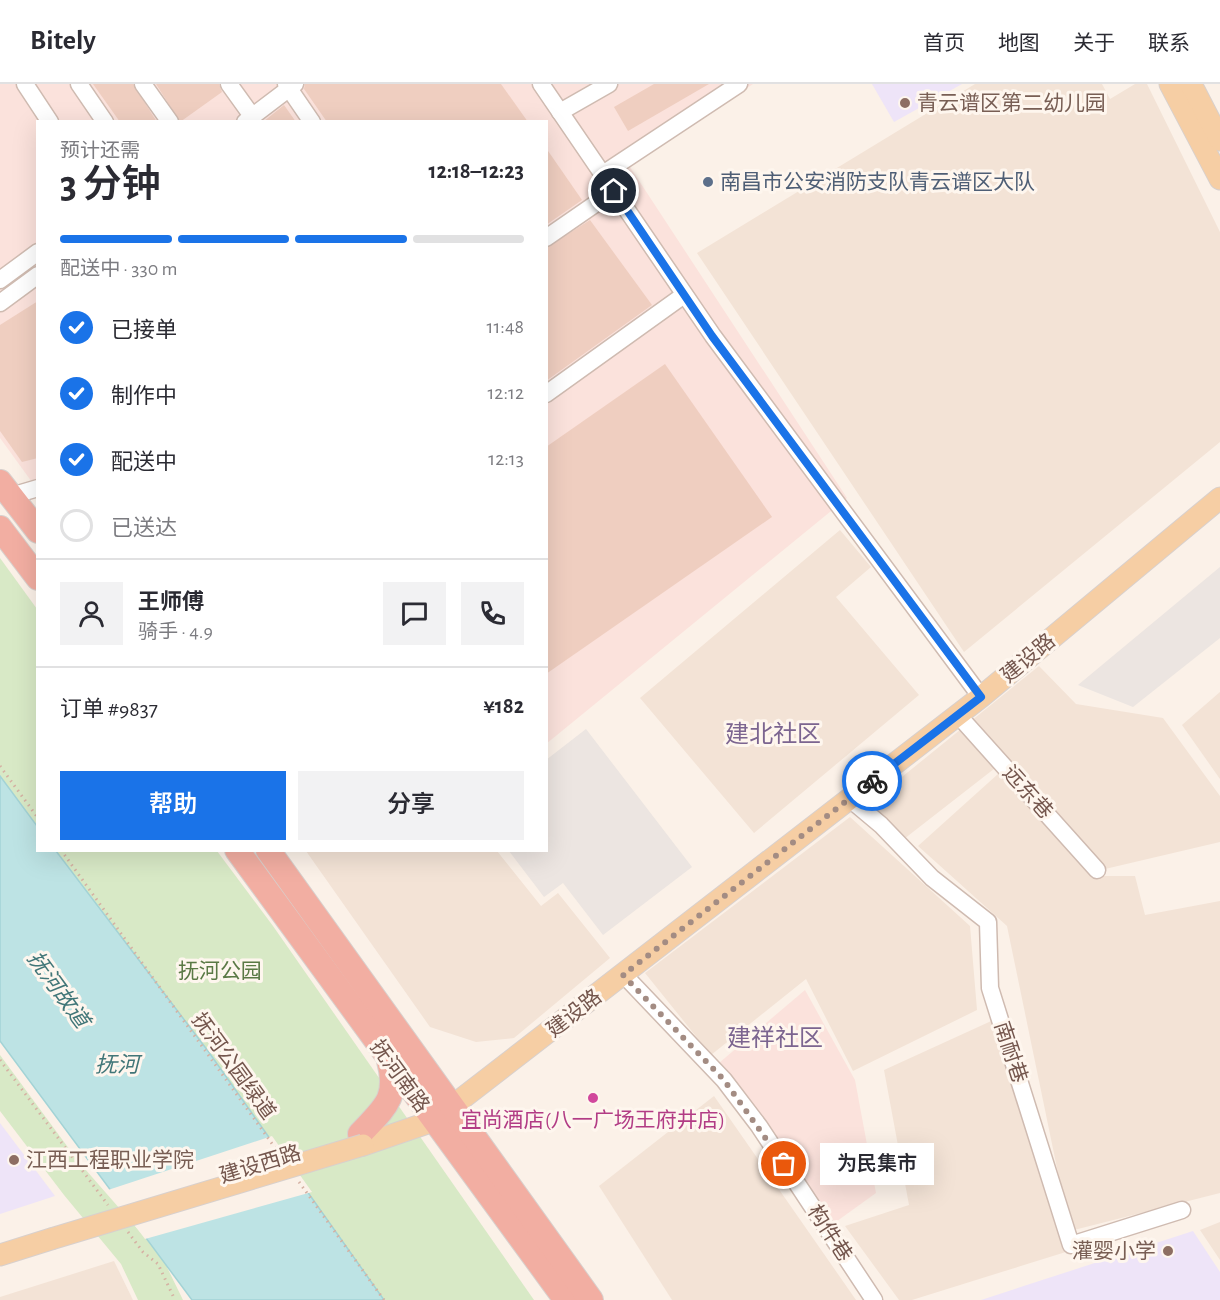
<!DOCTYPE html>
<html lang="zh">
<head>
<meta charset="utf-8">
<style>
  :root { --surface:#fff; --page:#f2f2f3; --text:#2b2b33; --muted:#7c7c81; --line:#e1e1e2; --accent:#1a73e8 }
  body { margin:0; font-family:"Alegreya Sans","Noto Sans SC",sans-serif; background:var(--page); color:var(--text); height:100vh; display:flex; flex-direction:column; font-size:22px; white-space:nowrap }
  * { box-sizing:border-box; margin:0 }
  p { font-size:20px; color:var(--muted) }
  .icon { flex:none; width:33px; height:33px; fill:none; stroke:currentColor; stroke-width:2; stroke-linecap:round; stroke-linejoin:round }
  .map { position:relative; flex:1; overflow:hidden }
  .sheet { position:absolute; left:36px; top:36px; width:512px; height:732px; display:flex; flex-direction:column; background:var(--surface); border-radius:0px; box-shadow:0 6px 24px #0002 }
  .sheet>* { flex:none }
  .pin { position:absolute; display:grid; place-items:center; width:51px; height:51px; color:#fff; margin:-26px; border:3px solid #fff; border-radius:50%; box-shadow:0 2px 6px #0007 }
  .courier { position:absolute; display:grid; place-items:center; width:60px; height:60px; margin:-30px; border:4px solid #1a73e8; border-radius:50%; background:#fff; color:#222; box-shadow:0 2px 8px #0007 }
  .bubble { position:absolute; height:42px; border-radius:0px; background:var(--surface); box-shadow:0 6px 24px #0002; font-size:20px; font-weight:600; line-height:42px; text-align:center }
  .summary em { font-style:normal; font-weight:600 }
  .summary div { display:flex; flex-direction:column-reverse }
  .summary { display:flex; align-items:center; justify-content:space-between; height:102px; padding:0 24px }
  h1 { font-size:39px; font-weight:600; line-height:45px }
  .bar { display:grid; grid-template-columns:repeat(4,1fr); gap:9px 6px; align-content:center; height:72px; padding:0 24px }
  .bar i { height:8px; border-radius:4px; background:var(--line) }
  .bar .selected { background:var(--accent) }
  .bar p { grid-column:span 4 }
  .line { display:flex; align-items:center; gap:15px; padding:0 24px; border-top:2px solid var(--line) }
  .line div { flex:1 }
  .round { display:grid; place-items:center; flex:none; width:63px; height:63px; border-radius:0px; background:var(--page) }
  ol { padding:0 24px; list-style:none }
  li { display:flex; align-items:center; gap:18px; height:66px }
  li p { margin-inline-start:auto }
  li .icon { padding:6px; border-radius:50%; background:var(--accent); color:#fff; stroke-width:4 }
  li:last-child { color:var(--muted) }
  li i { width:33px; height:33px; border:3px solid var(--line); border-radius:50% }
  .button { display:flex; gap:12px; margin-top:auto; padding:12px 24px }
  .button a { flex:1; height:69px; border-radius:0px; background:var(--accent); color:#fff; font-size:24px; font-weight:600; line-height:69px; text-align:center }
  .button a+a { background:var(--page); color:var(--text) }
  header { display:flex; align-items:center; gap:36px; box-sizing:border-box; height:84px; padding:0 30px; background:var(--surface); border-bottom:2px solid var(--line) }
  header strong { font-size:28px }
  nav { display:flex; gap:33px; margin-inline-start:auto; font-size:21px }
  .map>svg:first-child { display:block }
  .residential { fill:#f3e3d6 }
  .commercial { fill:#fbe2dc }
  .industrial { fill:#ece5e1 }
  .education { fill:#eee4f8 }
  .green { fill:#d8e9c6 }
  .water { fill:#bde3e4; stroke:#a3d3d6; stroke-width:1.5 }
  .pier { fill:#fbf1e8 }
  .building { fill:#efcec0 }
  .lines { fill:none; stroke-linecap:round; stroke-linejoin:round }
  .minor-casing { stroke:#cfbbb1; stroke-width:19 }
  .major-casing { stroke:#d8d0cd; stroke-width:23 }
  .highway-casing { stroke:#d8d0cd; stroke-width:26 }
  .path { stroke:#d5b1a3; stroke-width:3; stroke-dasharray:1.5 4.5; stroke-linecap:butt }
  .minor { stroke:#fff; stroke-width:16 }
  .major { stroke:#f6cea4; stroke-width:21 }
  .highway { stroke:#f2aea2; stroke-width:24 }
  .major-bridge-casing { stroke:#d8d0cd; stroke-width:23; stroke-linecap:butt }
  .major-bridge { stroke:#f6cea4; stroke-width:21 }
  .done { stroke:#a38c83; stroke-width:6; stroke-dasharray:0 10.8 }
  .route { stroke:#1a73e8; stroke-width:8 }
  .education-dot { fill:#8d6e63; stroke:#fef6ee; stroke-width:2 }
  .service-dot { fill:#5c6f8a; stroke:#fef6ee; stroke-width:2 }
  .hotel-dot { fill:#d1479c; stroke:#fef6ee; stroke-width:2 }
  .labels { text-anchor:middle; stroke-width:6; stroke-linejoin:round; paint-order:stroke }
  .education-label { font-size:21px; fill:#785e54; stroke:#fef6ee; text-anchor:start }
  .service-label { font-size:21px; fill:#4e5e75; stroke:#fef6ee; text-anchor:start }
  .street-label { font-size:21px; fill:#74564d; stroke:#fef6ee }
  .park-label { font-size:21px; fill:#5a7945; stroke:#fef6ee }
  .hotel-label { font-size:21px; fill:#b23c85; stroke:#fef6ee }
  .water-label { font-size:22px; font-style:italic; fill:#417678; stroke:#fef6ee }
  .quarter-label { font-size:24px; fill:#7c6590; stroke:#fef6ee }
</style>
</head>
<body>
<header>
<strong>Bitely</strong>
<nav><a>首页</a><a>地图</a><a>关于</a><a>联系</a></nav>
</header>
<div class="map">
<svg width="1220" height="1216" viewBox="0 0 1220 1216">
  <rect width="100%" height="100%" fill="#fbf1e8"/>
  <!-- residential -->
  <g class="residential">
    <path d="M975 0H1102L1110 15 1135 0H1147L1220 148V358L964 568 697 169Z"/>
    <path d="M840 446 871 483 836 513 919 611 754 749 640 614Z"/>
    <path d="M1039 582 1076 620 1163 634 1220 712V758L1105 785 1008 674 904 755 871 718Z"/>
    <path d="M1220 608V695L1182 641Z"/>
    <path d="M998 690 1095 792H1135L1145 831 1220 817V1109L1070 1147 1007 842 918 762Z"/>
    <path d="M850 733 970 842 977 926 853 987 806 895 711 971 645 889Z"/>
    <path d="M306 767H497L541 822 558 809 610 874 514 954 476 958 430 943Z"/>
    <path d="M1000 933 1069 1167 912 1216H899L845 1142 909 1121 884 986Z"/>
    <path d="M714 1012 856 1216H672L599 1102Z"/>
    <path d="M1220 1138V1176L1200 1146Z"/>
    <path d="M114 1177 133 1216H0V1213Z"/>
  </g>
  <!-- commercial -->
  <g class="commercial">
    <path d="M0 0H753L630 83 847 414 546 660V38H38L37 405 0 354Z"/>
    <path d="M805 906 855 996 876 1109 833 1140 719 979Z"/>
  </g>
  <!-- industrial -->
  <g class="industrial">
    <path d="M1220 483V554L1133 623 1078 601Z"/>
    <path d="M586 645 692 783 603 851 563 799 544 813 509 767 546 766V676Z"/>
  </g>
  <!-- education -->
  <g class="education">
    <path d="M872 0H962L894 38Z"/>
    <path d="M0 1039 55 1112 0 1130Z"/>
    <path d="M1193 1147 1220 1188V1216H981Z"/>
  </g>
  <!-- green -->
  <g class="green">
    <path d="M0 474 37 525V754L0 702Z"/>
    <path d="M47 767H217L273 842 534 1216H375Z"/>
    <path d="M0 971 78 1077 162 1173 183 1216H138L121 1180 64 1111 0 1027Z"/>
  </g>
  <!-- water -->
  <path class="water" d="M0 692 37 742 38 766 56 767 208 967 384 1216H192L0 957Z"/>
  <!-- pier -->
  <path class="pier" d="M272 1052 312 1108 145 1155 108 1106Z"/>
  <!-- building -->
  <g class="building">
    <path d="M93 0H133L157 38H120Z"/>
    <path d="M156 0H219L222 8 180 38Z"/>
    <path d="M305 0H501L528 38H327L304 5Z"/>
    <path d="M654 0H709L628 47 614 23Z"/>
    <path d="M284 21 296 38H263Z"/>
    <path d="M546 64 582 116 546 141Z"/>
    <path d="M590 136 652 221 546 297V164Z"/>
    <path d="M38 217V374L22 378 0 347V241Z"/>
    <path d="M665 280 772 433 546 590V363Z"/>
  </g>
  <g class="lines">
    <!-- minor casing -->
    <g class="minor-casing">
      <g id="minor">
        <path d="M25 0 50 38"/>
        <path d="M79 0 105 38"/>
        <path d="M143 0 170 38"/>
        <path d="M229 0 252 32"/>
        <path d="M286 0 312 38"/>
        <path d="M541 0 713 252 981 613"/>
        <path d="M560 28 609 0"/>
        <path d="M245 38 295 0"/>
        <path d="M603 90 739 0"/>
        <path d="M546 154 614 107"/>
        <path d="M0 196 38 168"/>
        <path d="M0 219 38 191"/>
        <path d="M546 310 684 211"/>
        <path d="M11 412 38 404"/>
        <path d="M958 631 1097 786"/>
        <path d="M850 715 881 741 932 794 988 838 990 904 1071 1161 1182 1126"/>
        <path d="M623 890 724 996 759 1042 874 1216"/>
      </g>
    </g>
    <!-- major casing -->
    <g class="major-casing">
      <g id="major">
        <path d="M1170 0 1220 95"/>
        <path d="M1191 0 1220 56"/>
        <path d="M363 1061 433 1037 981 613 1220 414"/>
        <path d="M0 1171 51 1155"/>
      </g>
    </g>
    <!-- highway casing -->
    <g class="highway-casing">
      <g id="highway">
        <path d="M0 398 38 447"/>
        <path d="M0 444 38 494"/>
        <path d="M237 766 566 1216"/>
        <path d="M268 766 591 1216"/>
        <path d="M360 1050C384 1024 399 1015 389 977"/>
      </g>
    </g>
    <!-- path -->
    <g class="path">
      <path d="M0 682 38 734"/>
      <path d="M61 766 278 1068"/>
      <path d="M0 976 108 1121"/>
      <path d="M299 1098 384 1216"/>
      <path d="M128 1148 143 1168 158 1180 175 1216"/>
    </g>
    <!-- minor -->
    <use href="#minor" class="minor"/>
    <!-- major -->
    <use href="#major" class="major"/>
    <!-- highway -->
    <use href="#highway" class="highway"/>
    <!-- major-bridge casing -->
    <g class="major-bridge-casing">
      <path id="major-bridge" d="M51 1155 363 1061"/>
    </g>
    <!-- major-bridge -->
    <use href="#major-bridge" class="major-bridge"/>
  </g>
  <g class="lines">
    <!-- done -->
    <path class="done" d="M784 1080 724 996 623 891 872 697"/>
    <!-- route -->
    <path class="route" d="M614 107 712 252 981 613 872 697"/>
  </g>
  <!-- markers -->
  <g class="education-dot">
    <circle cx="905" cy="19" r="6"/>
    <circle cx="14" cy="1076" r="6"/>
    <circle cx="1168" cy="1167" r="6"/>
  </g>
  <circle class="service-dot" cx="708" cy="98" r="6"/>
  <circle class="hotel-dot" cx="593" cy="1014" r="6"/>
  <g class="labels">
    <!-- education labels -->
    <g class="education-label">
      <text x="917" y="26">青云谱区第二幼儿园</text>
      <text x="26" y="1083">江西工程职业学院</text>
      <text x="1156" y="1174" text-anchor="end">灌婴小学</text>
    </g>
    <!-- service labels -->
    <g class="service-label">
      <text x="720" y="105">南昌市公安消防支队青云谱区大队</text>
    </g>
    <!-- street labels -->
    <g class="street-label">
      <text transform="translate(1028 574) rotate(-40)" y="7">建设路</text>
      <text transform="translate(1028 708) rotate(48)" y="7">远东巷</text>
      <text transform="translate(574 929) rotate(-38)" y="7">建设路</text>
      <text transform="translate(1011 968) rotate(72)" y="7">南耐巷</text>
      <text transform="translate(234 982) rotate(54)" y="7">抚河公园绿道</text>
      <text transform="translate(400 992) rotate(54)" y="7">抚河南路</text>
      <text transform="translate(260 1080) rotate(-17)" y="7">建设西路</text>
      <text transform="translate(830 1149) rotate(57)" y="7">构件巷</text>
    </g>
    <!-- park labels -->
    <g class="park-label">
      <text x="220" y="894">抚河公园</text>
    </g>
    <!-- hotel labels -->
    <g class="hotel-label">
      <text x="593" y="1043">宜尚酒店(八一广场王府井店)</text>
    </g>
    <!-- water labels -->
    <g class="water-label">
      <text transform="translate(59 905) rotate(54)" y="8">抚河故道</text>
      <text x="117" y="988">抚河</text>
    </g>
    <!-- quarter labels -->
    <g class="quarter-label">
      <text x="773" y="658">建北社区</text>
      <text x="775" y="962">建祥社区</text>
    </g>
  </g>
</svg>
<div class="pin" style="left:784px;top:1080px;background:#ea580c"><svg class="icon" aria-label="bag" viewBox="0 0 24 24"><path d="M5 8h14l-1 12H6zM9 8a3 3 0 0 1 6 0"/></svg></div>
<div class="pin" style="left:614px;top:107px;background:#1f2937"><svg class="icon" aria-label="home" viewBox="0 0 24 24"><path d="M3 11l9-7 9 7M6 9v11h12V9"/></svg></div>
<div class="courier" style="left:872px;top:697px"><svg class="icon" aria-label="bike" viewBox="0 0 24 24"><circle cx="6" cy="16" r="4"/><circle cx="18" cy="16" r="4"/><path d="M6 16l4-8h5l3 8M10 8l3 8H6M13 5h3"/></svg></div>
<div class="bubble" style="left:820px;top:1059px;width:114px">为民集市</div>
<section class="sheet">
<div class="summary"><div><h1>3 分钟</h1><p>预计还需</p></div><em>12:18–12:23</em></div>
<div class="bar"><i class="selected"></i><i class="selected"></i><i class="selected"></i><i></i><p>配送中 · 330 m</p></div>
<ol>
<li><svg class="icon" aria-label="check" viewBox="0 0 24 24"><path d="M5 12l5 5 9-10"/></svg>已接单<p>11:48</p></li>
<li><svg class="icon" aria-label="check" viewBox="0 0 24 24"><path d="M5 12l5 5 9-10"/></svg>制作中<p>12:12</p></li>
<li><svg class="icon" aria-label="check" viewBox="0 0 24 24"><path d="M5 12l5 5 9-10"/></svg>配送中<p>12:13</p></li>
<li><i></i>已送达</li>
</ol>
<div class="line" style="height:108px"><a class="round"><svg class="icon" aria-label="person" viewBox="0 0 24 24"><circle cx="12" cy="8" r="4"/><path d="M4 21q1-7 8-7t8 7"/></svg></a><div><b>王师傅</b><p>骑手 · 4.9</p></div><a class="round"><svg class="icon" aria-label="chat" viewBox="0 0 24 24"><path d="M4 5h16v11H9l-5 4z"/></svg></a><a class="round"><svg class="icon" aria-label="phone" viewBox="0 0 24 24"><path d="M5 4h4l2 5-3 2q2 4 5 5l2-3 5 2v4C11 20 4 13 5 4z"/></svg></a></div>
<div class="line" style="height:78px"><div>订单 #9837</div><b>¥182</b></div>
<div class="button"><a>帮助</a><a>分享</a></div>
</section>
</div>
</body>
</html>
